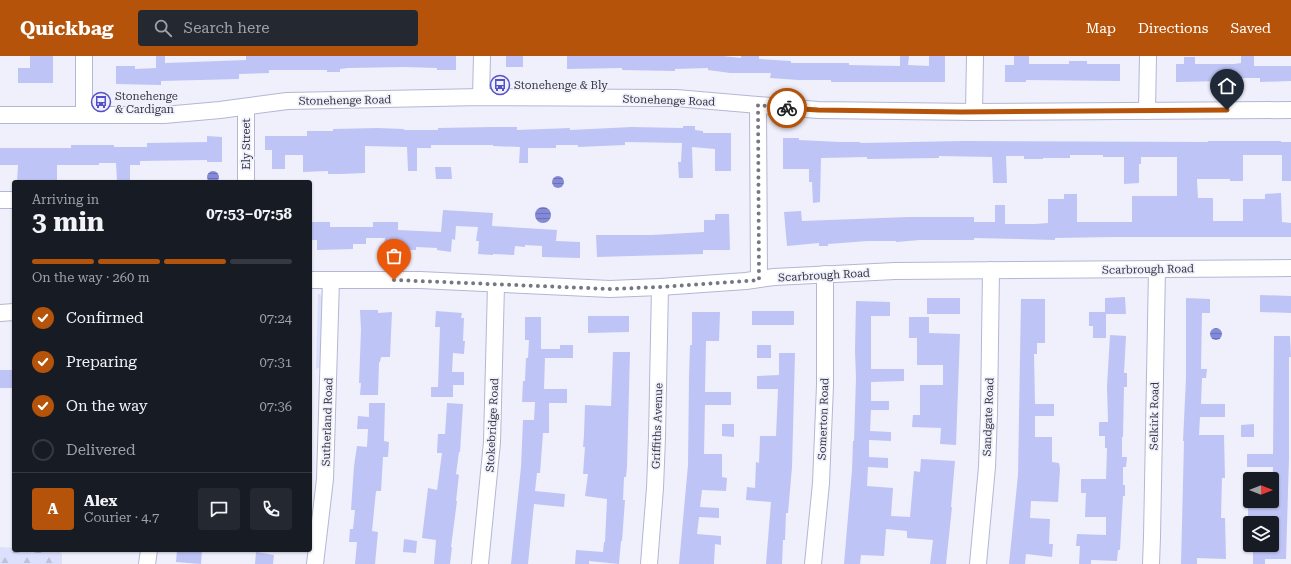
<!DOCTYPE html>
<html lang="en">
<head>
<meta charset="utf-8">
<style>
  :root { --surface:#171b24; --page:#242831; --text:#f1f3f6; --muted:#9ea1a6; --line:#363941; --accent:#b45309 }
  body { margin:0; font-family:"Roboto Serif",serif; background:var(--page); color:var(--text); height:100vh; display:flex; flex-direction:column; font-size:15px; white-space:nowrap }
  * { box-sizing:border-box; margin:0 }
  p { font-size:13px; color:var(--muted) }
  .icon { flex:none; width:22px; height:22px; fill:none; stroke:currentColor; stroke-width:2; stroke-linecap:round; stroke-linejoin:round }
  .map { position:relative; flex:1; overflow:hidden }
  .side { position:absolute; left:12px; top:124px; width:300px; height:372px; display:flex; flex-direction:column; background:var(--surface); border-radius:4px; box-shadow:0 1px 3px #0004 }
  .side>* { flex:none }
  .needle { width:26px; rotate:90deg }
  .controls { position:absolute; left:1243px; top:416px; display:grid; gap:8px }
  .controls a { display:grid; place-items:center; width:36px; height:36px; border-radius:4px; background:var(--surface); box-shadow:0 1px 3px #0004; font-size:20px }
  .pin { position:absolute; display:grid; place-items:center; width:34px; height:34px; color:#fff; margin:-41px -17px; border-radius:50% 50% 50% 0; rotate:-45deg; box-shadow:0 0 4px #0007 }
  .pin .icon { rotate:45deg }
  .courier { position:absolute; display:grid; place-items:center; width:40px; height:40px; margin:-20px; border:3px solid #b45309; border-radius:50%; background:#fff; color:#222; box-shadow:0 1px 5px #0007 }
  .headline em { font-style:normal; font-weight:700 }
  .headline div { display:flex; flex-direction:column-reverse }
  .headline { display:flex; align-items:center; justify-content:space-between; height:68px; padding:0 20px }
  h1 { font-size:26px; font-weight:700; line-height:30px }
  .bar { display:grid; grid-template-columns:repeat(4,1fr); gap:6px 4px; align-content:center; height:48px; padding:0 20px }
  .bar i { height:5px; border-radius:3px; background:var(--line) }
  .bar .active { background:var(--accent) }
  .bar p { grid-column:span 4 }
  .line { display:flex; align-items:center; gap:10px; padding:0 20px; border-top:1px solid var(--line) }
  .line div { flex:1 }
  .round { display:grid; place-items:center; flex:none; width:42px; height:42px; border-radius:4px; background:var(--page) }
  ol { padding:0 20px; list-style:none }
  li { display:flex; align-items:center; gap:12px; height:44px }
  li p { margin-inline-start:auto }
  li .icon { padding:4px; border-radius:50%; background:var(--accent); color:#fff; stroke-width:4 }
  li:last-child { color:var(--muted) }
  li i { width:22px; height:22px; border:2px solid var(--line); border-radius:50% }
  header { display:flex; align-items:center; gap:24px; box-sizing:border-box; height:56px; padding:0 20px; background:var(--accent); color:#fff }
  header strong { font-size:19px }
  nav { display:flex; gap:22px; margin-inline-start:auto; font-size:14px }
  .search { width:280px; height:36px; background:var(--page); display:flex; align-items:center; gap:10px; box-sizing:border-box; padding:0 14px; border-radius:4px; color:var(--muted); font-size:15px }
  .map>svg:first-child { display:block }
  .grass { fill:#dce0fc }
  .forest { fill:url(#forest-firs) }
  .water { fill:url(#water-rules) }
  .building { fill:#bfc4f6 }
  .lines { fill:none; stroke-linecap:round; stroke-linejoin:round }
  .minor-casing { stroke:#b3b7d3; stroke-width:18 }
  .minor { stroke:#fff; stroke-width:16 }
  .done { stroke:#757782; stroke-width:4; stroke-dasharray:0 7.2 }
  .route { stroke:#b45309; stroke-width:5 }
  .labels { text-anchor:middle; stroke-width:3.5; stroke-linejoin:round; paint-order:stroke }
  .poi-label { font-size:11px; fill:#343641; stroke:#eff0fc; text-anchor:start }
  .street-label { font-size:11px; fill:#343641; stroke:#eff0fc }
</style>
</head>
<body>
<header>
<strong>Quickbag</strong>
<div class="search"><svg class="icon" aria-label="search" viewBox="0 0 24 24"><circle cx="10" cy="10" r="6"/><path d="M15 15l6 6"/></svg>Search here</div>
<nav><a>Map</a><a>Directions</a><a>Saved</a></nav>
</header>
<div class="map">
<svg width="1291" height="508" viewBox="0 0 1291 508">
  <defs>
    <pattern id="forest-firs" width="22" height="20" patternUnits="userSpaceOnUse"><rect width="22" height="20" fill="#dce0fc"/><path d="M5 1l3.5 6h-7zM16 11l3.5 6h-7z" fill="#bdc1d9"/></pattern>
    <pattern id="water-rules" width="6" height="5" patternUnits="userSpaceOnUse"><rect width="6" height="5" fill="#858ad8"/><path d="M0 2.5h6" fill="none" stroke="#6e72b1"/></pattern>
  </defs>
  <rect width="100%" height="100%" fill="#eff0fc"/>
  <!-- grass -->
  <path class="grass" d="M318 238H320L322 241 321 311 316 313Z"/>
  <!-- forest -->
  <path class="forest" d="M0 491 14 492V494H33L62 497V508H0Z"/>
  <!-- water -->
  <g class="water">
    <circle cx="213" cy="121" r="6"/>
    <circle cx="558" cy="126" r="6"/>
    <circle cx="543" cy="159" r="8"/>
    <circle cx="1216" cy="278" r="6"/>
  </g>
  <!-- building -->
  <g class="building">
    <path d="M30 0H53V27H18V12H30Z"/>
    <path d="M156 0H165V7L246 4V0H456V14H437V12L405 11 348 12 340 13V16H327V14H269V17L239 18V23L161 25V29L116 28V10H135V13L156 12Z"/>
    <rect x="506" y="0" width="17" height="11"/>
    <path d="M567 0H723L741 2V0H759V3L791 5V7H849V9L900 10V0H909L908 9 929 10V0H945V26H831V24H798L770 22 771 17H730L708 14V12L675 13V15L622 14V12L567 13Z"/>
    <path d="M1014 0H1029V8H1069V5H1087V8H1120V25L1026 24V26H1005V9H1014Z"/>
    <path d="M1241 0H1254V10H1291V25L1260 26V22H1228V25L1176 26V8H1184V1H1195V8H1234L1241 7Z"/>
    <path d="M683 70H695V74L703 75V77H731V115H715V93L692 91 693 122H679L678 106H681L682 87 625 86V89L578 91V89H556V92H528V107H519L520 91 493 90V89H431V92H417V115H408L407 91 365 90V117L340 118H328V115L303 116V99H285V113H272V94H265V80H307V75H333V73L378 72 404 73V74H438V72L493 71H517V74L570 72V74L632 71 683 72Z"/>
    <path d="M207 80 222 81V106H207V104L140 105V109H130V126H117L116 107H99V109H57V124H30V126H17L18 109H0V92H71V89H114V91H147V87L207 86Z"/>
    <path d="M783 82H799V84L840 86H860V87L964 85 1208 86V85H1281V86H1291V125H1282V99H1243V125H1230V123H1197L1198 142H1213V165H1243V143H1265V138L1281 137 1282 166 1291 167V181H1112L1055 182V184L974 182V184H920L896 186V185H868L828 188V190H819V187L787 190 784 156 801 155 802 165 908 161H974V166H995V149H1005V168H1035L1048 167V143H1064V138H1077V166H1132V140H1177V101H1141V108H1139V127L1124 128V101H1103V99H1070V102H1043V103H1024V100H1006L1007 127H993L992 101 939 100V102L867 103V101L821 102 820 146 813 147 812 126H809V113H783Z"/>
    <path d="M435 111H451L452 123H436Z"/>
    <path d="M443 154 493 157 492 170 557 174 556 185 580 186V202L542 201V190L525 189V191L515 190 514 199 493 198V199L478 198 479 185H476L478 171 456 170 455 184 452 183 451 196 437 194V192L416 191V194L384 193 385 182H366V188H353V193L317 194V184H310V166H330V171H373V166H398V174L441 176Z"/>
    <path d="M715 158H729L730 194H703V198L597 201 596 179H652L704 176V164H715Z"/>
    <path d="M1260 239 1291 240V257L1260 256Z"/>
    <path d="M1125 241 1126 258H1106V282H1093V270H1089V256H1105V242Z"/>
    <rect x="927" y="242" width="33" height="16"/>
    <path d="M1186 242 1210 243V257H1202L1201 313H1207L1206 322H1202L1201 348H1225V361H1200L1199 379H1224L1225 422H1222L1221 462H1225L1226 503 1197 502V508H1181L1184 385H1183L1186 322Z"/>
    <path d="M1021 243H1045V287H1037V298H1034L1035 348H1054V360H1035V381H1052V406L1059 407 1060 413 1058 446 1031 445 1030 462 1050 463 1049 488H1053L1052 501 1026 498 1025 508H1009L1018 419Z"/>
    <path d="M856 245 890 246V260H871V313H904V325L871 326V345H889V354H871L870 375 891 376V385L869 384V401L888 402V412L868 411 867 430 893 432 891 460 910 461 914 415 920 416 921 403 955 405 951 451H952L946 508H930L933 484 907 482V475L886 473 884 500 861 499 860 508H844L852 414 853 385H854L856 322 855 295Z"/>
    <path d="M360 254H378V257L392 256 390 301H381L380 306H379L378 339H360L361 327H359L361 274Z"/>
    <path d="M436 255 462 257 461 262H464L463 285H465L464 298 453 297 452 316H464V329H453V341H431V331H438L440 271H435Z"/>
    <rect x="752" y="255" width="42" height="14"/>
    <path d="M692 256H720L719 285H706L705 336H731V349H705L704 398H722V421L727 422 726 435 702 434 700 451 719 452V462L699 461 697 478 721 480V489L715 488 714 508H679L688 409 689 322 690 289H692Z"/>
    <path d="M588 260H629V276L588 277Z"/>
    <path d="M525 261H541V293H560V289H573V302H545L544 333H567V347H549V377H543L540 417H537L535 435 565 438 564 451 534 448 528 508H511L521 411 523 364H534L535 346H522L523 325H525L526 302H528L529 284H525Z"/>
    <path d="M909 261H929V277L960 278 956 389 940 388 941 372 912 371 913 359H920V329H943V309H917V282H909Z"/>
    <path d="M1110 279 1126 280 1124 317H1127V331H1124L1123 381H1122V401H1127L1126 411H1123V429H1125V440H1123L1120 494H1118L1117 505 1091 504V508H1079L1080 490H1076L1077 478 1106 479V461H1085L1086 437H1081V423H1106L1107 392H1105V380H1099V366H1108L1107 330Z"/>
    <path d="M1274 280H1290L1291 301H1289V402L1286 503H1265V508H1253V489H1272V466L1248 465V452H1271L1273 411H1247V398H1273Z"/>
    <rect x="757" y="289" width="14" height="13"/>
    <path d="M613 296H630L627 411 626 421H624L623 444H625L622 485H621L619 508 589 505V508H575L576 494 603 496 604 486H605L607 443 585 440 588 418H583L585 391H583L584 379 585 349 611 350Z"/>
    <path d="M779 297H795L792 411 788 457H786L785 484H783L782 508H766L771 446 746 444 747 431 755 432 756 406 759 407 760 380H776L778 333H757V320L779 319Z"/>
    <rect x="0" y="314" width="14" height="18"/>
    <path d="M369 347H385L384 385 389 386 388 401H383L381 435H376L372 475 378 476 375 508H355L357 486H349L350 473H353L355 454H351L354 410 357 390 367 391 368 373H357L358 360 369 361Z"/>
    <path d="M447 347 463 348 460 396H459L456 418 459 419 456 445H457L451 491H452L450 508H434L436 484 422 482 428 432 437 434 442 397H437L438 378H445Z"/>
    <path d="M722 368H734V381L722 380Z"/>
    <path d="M1254 368V381H1241V369Z"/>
    <path d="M404 483 417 485 416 497 403 496Z"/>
    <path d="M177 494H202L201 508 176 506Z"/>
    <path d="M256 496 274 499 273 508H255Z"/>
  </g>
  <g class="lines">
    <!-- minor casing -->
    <g class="minor-casing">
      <g id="minor">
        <path d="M481 41 482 0"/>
        <path d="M758 49 759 223"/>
        <path d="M246 51V126"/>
        <path d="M1147 55 1148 0"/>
        <path d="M974 56 975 0"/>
        <path d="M0 59H164L220 54 287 45 481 41 676 42 818 54 974 56 1291 54"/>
        <path d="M84 59V0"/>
        <path d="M0 144H14"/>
        <path d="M310 224H420L610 233 660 231 746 225 774 221 895 215 1291 212"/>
        <path d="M0 257 14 256"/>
        <path d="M147 508 149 494"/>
        <path d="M315 508 325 423 326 391 331 224"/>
        <path d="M480 508 492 386 496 229"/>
        <path d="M649 508 655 432 657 381 660 231"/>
        <path d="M813 508 821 427 825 329V218"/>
        <path d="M978 508 987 411 989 357 991 214"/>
        <path d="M1151 508 1152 481 1157 213"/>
      </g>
    </g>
    <!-- minor -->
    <use href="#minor" class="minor"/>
  </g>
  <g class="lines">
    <!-- done -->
    <path class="done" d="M394 224 610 233 660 231 759 224 758 49 787 52"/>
    <!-- route -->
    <path class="route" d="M787 52 818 54 961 56 1227 54"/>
  </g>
  <!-- icons -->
  <defs>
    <g id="bus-ring" transform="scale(1)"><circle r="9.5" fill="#eff0fc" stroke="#5650c8" stroke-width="1.5"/><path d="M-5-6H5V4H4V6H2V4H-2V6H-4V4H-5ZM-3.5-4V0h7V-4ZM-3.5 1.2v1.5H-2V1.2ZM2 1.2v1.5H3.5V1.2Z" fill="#5650c8"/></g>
  </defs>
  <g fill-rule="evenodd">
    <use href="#bus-ring" x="500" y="29"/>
    <use href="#bus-ring" x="101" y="46"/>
  </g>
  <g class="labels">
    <!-- poi labels -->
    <g class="poi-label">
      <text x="514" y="33">Stonehenge &amp; Bly</text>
      <text x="115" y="44">Stonehenge<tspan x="115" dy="13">&amp; Cardigan</tspan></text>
    </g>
    <!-- street labels -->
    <g class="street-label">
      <text transform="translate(345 44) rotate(-1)" y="4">Stonehenge Road</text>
      <text transform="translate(669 44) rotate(2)" y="4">Stonehenge Road</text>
      <text transform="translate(246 88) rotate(-90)" y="4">Ely Street</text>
      <text transform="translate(1148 213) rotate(-1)" y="4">Scarbrough Road</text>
      <text transform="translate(824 219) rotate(-3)" y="4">Scarbrough Road</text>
      <text transform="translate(1154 360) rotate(-89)" y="4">Selkirk Road</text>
      <text transform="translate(988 361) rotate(-88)" y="4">Sandgate Road</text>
      <text transform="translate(823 363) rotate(-88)" y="4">Somerton Road</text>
      <text transform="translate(327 366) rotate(-88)" y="4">Sutherland Road</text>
      <text transform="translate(492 369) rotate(-87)" y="4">Stokebridge Road</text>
      <text transform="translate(657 370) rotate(-88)" y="4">Griffiths Avenue</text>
    </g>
  </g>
</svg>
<div class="controls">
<a><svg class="needle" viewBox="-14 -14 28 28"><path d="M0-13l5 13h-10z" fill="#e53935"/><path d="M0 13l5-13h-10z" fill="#9ea1a6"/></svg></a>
<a><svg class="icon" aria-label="layers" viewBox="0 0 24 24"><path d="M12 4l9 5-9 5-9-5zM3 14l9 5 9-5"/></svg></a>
</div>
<div class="pin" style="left:394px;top:224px;background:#ea580c"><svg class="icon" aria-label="bag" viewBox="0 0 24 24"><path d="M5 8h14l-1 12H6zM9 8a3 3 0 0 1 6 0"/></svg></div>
<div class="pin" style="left:1227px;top:54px;background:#1f2937"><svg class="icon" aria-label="home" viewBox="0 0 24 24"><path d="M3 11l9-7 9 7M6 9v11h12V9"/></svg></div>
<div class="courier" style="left:787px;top:52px"><svg class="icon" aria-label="bike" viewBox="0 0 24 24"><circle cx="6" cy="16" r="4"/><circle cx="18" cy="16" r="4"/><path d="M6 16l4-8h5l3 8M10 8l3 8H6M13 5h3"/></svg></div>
<section class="side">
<div class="headline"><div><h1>3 min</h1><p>Arriving in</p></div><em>07:53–07:58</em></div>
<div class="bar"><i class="active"></i><i class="active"></i><i class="active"></i><i></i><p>On the way · 260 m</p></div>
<ol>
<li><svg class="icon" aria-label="check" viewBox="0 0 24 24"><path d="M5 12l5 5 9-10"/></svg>Confirmed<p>07:24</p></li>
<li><svg class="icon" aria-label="check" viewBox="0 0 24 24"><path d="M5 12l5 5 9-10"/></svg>Preparing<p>07:31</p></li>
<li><svg class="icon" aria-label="check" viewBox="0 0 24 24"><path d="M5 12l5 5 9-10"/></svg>On the way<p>07:36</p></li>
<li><i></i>Delivered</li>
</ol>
<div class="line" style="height:72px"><b class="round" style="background:var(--accent);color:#fff">A</b><div><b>Alex</b><p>Courier · 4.7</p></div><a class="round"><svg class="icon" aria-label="chat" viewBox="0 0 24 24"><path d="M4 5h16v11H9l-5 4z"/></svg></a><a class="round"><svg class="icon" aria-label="phone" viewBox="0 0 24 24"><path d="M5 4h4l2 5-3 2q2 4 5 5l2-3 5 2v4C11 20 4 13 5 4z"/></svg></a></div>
</section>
</div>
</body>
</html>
